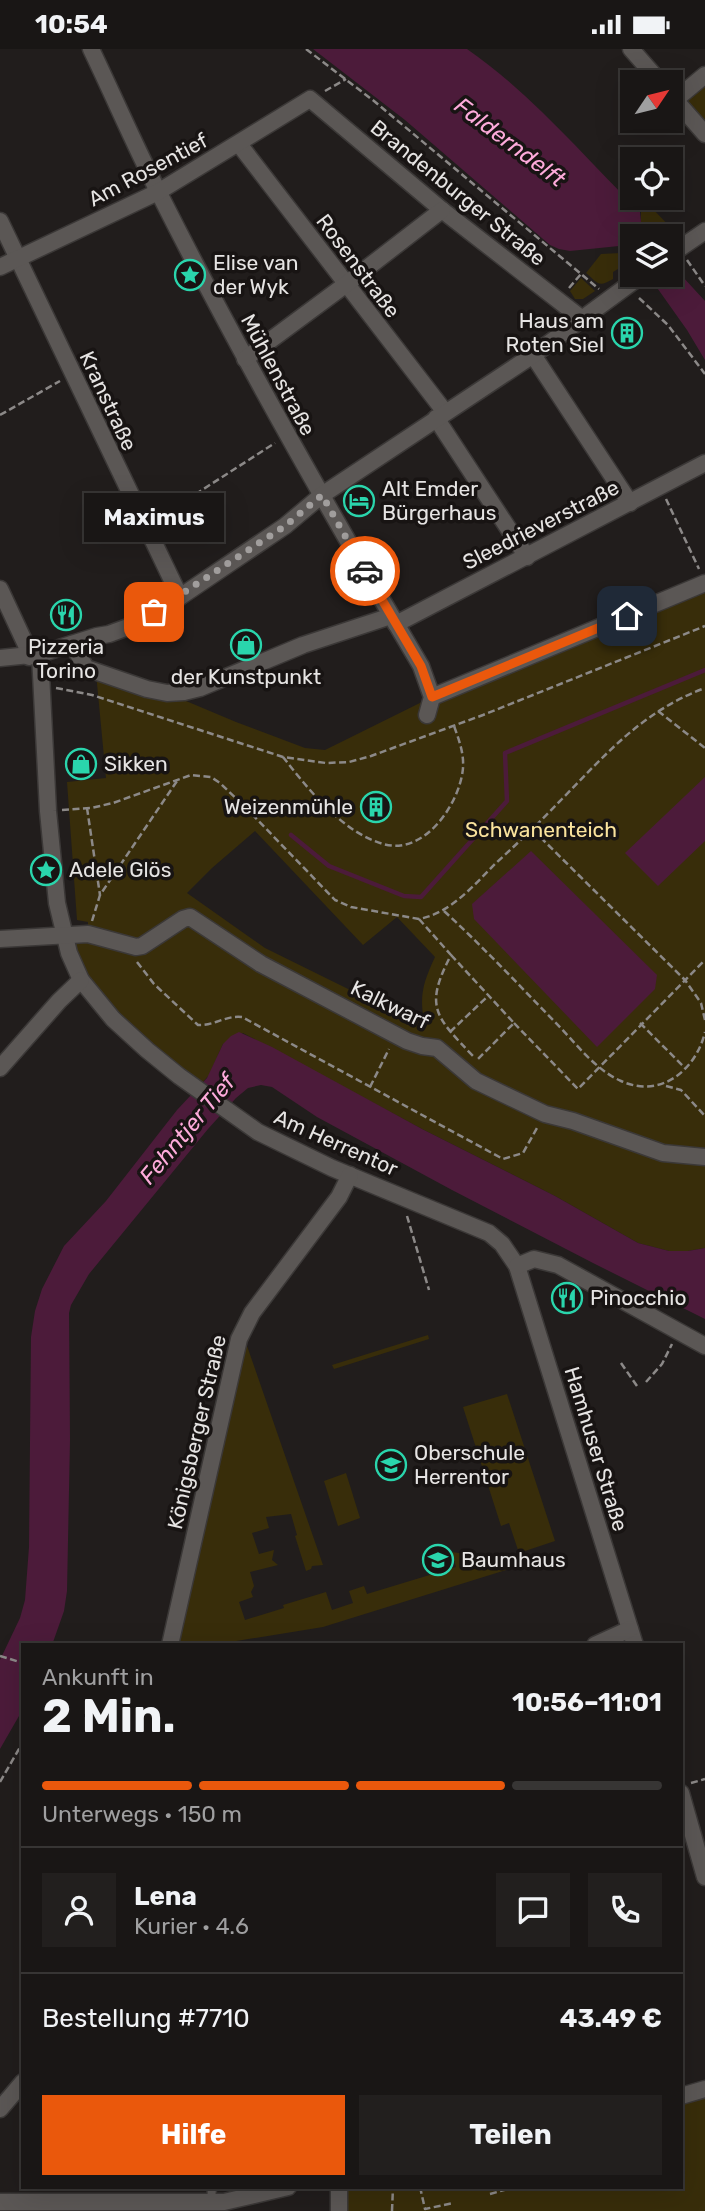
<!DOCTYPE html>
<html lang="de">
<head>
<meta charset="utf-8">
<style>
  :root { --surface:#191615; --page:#221f1e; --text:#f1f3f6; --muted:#9f9fa0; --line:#373534; --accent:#ea580c }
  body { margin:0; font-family:Rubik,sans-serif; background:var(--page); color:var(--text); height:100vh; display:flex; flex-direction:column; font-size:26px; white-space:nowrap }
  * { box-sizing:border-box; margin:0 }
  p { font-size:23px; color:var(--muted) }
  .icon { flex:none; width:38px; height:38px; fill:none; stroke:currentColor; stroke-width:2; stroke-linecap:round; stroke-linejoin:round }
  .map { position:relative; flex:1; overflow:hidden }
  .sheet { position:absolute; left:21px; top:1594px; width:662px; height:546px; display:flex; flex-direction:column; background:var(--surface); border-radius:0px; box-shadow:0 7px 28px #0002,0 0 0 2px var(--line) }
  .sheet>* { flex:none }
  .needle { width:46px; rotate:55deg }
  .tools { position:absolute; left:620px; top:21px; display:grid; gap:14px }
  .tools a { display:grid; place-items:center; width:63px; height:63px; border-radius:0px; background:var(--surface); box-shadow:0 7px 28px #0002,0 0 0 2px var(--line); font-size:35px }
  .pin { position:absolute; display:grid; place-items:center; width:60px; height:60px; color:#fff; margin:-30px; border-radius:14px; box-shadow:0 4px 10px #0006 }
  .courier { position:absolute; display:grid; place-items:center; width:70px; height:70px; margin:-35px; border:5px solid #ea580c; border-radius:50%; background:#fff; color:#222; box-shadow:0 2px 9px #0007 }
  .bubble { position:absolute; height:49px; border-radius:0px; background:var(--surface); box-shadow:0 7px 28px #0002,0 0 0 2px var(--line); font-size:23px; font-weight:700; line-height:49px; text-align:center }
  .headline em { font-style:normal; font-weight:700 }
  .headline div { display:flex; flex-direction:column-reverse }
  .headline { display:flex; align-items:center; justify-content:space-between; height:119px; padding:0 21px }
  h1 { font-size:46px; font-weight:700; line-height:52px }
  .bar { display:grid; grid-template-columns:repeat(4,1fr); gap:10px 7px; align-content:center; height:84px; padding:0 21px }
  .bar i { height:9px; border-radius:5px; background:var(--line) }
  .bar .current { background:var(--accent) }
  .bar p { grid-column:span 4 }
  .line { display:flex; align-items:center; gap:18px; padding:0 21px; border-top:2px solid var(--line) }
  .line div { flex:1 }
  .round { display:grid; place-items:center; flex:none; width:74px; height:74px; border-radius:0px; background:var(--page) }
  .button { display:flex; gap:14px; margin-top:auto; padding:14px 21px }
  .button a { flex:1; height:80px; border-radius:0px; background:var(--accent); color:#fff; font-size:28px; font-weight:700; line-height:80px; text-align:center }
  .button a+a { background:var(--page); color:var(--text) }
  .status { display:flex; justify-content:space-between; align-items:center; height:49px; padding:0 35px; background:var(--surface); direction:ltr }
  .status svg { height:19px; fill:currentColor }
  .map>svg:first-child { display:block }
  .green { fill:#382d0a; fill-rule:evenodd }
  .water { fill:#4c1b3a }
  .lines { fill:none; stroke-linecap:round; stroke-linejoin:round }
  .stream { stroke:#4c1b3a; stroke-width:4.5 }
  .service-casing { stroke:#3b3837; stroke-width:11 }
  .minor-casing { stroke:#3b3837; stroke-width:19 }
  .path { stroke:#8c8988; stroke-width:2.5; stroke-dasharray:7 3.5; stroke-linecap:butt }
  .service { stroke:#5b5755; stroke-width:8 }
  .minor { stroke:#5b5755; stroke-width:16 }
  .done { stroke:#a19e9d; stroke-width:7; stroke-dasharray:0 12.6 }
  .route { stroke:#ea580c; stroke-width:9 }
  .labels { text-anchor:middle; stroke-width:7; stroke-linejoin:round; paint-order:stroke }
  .street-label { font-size:21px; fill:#e6e4e3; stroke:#181413 }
  .poi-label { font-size:21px; fill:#e6e4e3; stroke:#181413; text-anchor:start }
  .park-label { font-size:21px; fill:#fae39d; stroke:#181413 }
  .water-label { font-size:23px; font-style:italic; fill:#fdaada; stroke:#181413 }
</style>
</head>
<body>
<div class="status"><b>10:54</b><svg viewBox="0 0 49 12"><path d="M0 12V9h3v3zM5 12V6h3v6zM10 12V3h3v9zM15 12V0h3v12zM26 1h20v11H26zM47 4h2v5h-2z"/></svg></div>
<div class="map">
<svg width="705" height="2162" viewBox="0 0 705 2162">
  <rect width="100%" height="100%" fill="#211d1c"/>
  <!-- green -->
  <g class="green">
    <path d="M705 26V85L675 51Z"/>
    <path d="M645 152 676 184 670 188 651 187 641 173V156Z"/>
    <path d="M621 204 630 211 632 216 626 220 623 217 613 223V230C598 239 598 234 586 224L601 205Z"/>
    <path d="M581 229 595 242 583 250H575L570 242Z"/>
    <path d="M705 534V1199L688 1202H669L638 1194 555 1147 422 1080 243 984 223 995 209 1026 197 1040 164 1015 72 913 75 886 88 885V873L77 871 67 733 106 729 96 624 167 644 236 673 305 699 325 701 432 648ZM255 782 363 896 397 868 435 908C424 932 419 945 424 972L411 971 265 899 187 844 212 819Z"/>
    <path d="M428 1286 429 1290 334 1320 332 1316Z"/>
    <path d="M246 1294 323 1516 312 1517 311 1520 306 1522 295 1487 297 1486 291 1465 266 1468 269 1479 252 1484 259 1505 274 1501 272 1511 278 1516 250 1523 254 1537 251 1543 253 1548 239 1553 245 1571 284 1559 283 1556 326 1543 332 1561 353 1554 349 1542 364 1537 367 1545 456 1518 452 1503 486 1508 506 1521 323 1578 212 1596H170Z"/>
    <path d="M507 1345 555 1492 519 1504 509 1474 501 1477 463 1358Z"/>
    <path d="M346 1424 360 1469 338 1477 324 1432Z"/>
    <path d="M705 2040V2162H339V2139L681 2138V2046Z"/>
  </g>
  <!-- water -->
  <g class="water">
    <path d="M313 0H467C532 45 584 108 640 163L641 173 651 187H632V203L619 197 570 202 559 200 550 196 405 71Z"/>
    <path d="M670 214 705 252V311L687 281 648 226H670Z"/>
    <path d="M705 728V792L658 837 625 804Z"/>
    <path d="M531 802 657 926 655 940 597 998 474 870 472 855Z"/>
    <path d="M239 983 272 998 422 1080 555 1147 638 1194 669 1202H688L705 1199V1270L593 1214 452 1141 317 1068 272 1038 261 1036 248 1039 236 1049 208 1080 89 1225 71 1256 69 1264 70 1391 67 1542 64 1562 52 1596H23V1660L0 1700V1611L20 1569 25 1551 29 1498 31 1288 35 1262 42 1240 64 1197 106 1152 177 1061 207 1029 223 995 231 987Z"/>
  </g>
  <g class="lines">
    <!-- stream -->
    <path class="stream" d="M291 786 329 817 404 847 421 848 507 752 505 704 705 621"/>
    <!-- service casing -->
    <g class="service-casing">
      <path id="service" d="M211 2153 212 2138"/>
    </g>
    <!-- minor casing -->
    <g class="minor-casing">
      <g id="minor">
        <path d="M91 0C114 48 135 97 159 144 240 305 329 462 421 617L432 648 427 666"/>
        <path d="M631 0 660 33"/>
        <path d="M670 45 705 85"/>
        <path d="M675 51 705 26"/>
        <path d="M239 95 445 363"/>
        <path d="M0 172 180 548"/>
        <path d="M670 206 705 182"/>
        <path d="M0 218 158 143 310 50 442 161 581 269"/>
        <path d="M533 306 630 454"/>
        <path d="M245 310 345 236 442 161"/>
        <path d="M436 369 527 508"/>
        <path d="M0 540 26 596 29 608"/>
        <path d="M396 575 705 414"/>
        <path d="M72 595 86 619 147 640 167 644 184 643 200 639 303 596 391 567"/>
        <path d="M40 605 48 762 57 854 69 904 81 931 113 970 147 1001 179 1027 258 1083 332 1119 489 1184 502 1195 517 1217 635 1596"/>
        <path d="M0 609 40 605 97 587 109 585 128 578 168 556 285 477 322 446 533 306 642 226"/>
        <path d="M432 648 705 534"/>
        <path d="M0 890 88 885 136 898 142 897 183 870 190 868 261 915 407 992 422 997 437 999 476 1032 545 1065 573 1072 663 1104 705 1108"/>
        <path d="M0 1019 59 952 81 931"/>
        <path d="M517 1217 534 1210 558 1216 705 1297"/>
        <path d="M170 1596 239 1290 252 1264 339 1148 350 1126"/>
        <path d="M595 1596 630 1580"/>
        <path d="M681 1744 705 1828"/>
        <path d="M681 2047 705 2040"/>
        <path d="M0 2060 23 2033"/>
        <path d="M339 2138V2162"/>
        <path d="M0 2153H224L288 2138"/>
      </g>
    </g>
    <!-- path -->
    <g class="path">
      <path d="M306 0 374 52 599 240"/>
      <path d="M325 42 346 30"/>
      <path d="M687 211 705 237"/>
      <path d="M569 239 581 225"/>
      <path d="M639 249 668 276 705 325"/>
      <path d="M0 366 60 332"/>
      <path d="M666 450 699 520"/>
      <path d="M160 468 275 394"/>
      <path d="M56 639 92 646 283 708 326 714 349 713 371 707 483 666 705 577"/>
      <path d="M658 662 705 699"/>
      <path d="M283 708C309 741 342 783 383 795 425 807 460 754 463 719 464 704 459 691 454 677"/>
      <path d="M87 759 100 846"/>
      <path d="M62 761 91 759 113 754 191 726 211 728 220 734 246 759 335 851 351 858 419 870C451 864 474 836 496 814 519 793 541 772 562 750 607 704 643 662 705 639"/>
      <path d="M533 781 685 931 701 954 705 971"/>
      <path d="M444 862C482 897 518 935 554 972 575 993 594 1020 621 1032 661 1050 696 1021 705 983"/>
      <path d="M419 870 451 906C424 958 435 967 473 1007"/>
      <path d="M92 872 100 846 177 732"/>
      <path d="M451 906 514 974 477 1011"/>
      <path d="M137 913 154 935 198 976C214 977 226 966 242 968L503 1110 523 1104 537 1079"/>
      <path d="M514 974 578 1040 705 911"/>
      <path d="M640 974 685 1019"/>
      <path d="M450 983 488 947"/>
      <path d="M666 1037 681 1041 705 1067"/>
      <path d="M370 1038 389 1000"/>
      <path d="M407 1167 429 1241"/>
      <path d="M621 1314 637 1337"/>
      <path d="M646 1333 662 1315 672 1295"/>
      <path d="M0 1607 23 1614"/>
      <path d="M0 1733 23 1693"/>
      <path d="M691 1734 705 1730"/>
      <path d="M420 2138 425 2160 453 2154"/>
      <path d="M490 2145 515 2138"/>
      <path d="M392 2162 393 2138"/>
    </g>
    <!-- service -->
    <use href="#service" class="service"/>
    <!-- minor -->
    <use href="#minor" class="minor"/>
  </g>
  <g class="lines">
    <!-- done -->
    <path class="done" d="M154 563 285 477 322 446 365 522"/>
    <!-- route -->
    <path class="route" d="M365 522 421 617 432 648 627 567"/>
  </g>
  <!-- icons -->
  <defs>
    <g id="sight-ring" transform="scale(1.575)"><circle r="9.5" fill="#181413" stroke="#2ad5ac" stroke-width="1.5"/><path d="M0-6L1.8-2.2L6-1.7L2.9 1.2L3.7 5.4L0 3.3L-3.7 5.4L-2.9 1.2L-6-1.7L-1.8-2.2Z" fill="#2ad5ac"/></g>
    <g id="building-ring" transform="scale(1.575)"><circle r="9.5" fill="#181413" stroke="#2ad5ac" stroke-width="1.5"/><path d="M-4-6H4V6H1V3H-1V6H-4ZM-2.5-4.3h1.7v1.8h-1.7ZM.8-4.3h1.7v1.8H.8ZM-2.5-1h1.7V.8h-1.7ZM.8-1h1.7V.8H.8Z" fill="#2ad5ac"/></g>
    <g id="hotel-ring" transform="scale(1.575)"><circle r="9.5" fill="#181413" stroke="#2ad5ac" stroke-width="1.5"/><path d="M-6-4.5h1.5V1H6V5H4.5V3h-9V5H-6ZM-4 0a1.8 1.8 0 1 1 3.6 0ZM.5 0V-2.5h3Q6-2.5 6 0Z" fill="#2ad5ac"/></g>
    <g id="restaurant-ring" transform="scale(1.575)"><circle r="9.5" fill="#181413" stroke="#2ad5ac" stroke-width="1.5"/><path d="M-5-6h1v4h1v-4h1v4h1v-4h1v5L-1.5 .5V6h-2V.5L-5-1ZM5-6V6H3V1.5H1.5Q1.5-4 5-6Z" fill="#2ad5ac"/></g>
    <g id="shop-ring" transform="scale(1.575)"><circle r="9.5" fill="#181413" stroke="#2ad5ac" stroke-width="1.5"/><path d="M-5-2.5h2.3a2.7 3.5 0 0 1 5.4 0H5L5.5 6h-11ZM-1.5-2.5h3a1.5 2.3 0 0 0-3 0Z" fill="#2ad5ac"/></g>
    <g id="school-ring" transform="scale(1.575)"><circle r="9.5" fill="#181413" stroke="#2ad5ac" stroke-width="1.5"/><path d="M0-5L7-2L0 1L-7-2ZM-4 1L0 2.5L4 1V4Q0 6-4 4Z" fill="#2ad5ac"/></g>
  </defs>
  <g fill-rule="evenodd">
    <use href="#sight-ring" x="190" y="226"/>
    <use href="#building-ring" x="627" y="284"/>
    <use href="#hotel-ring" x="359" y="452"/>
    <use href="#restaurant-ring" x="66" y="566"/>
    <use href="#shop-ring" x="246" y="596"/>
    <use href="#shop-ring" x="81" y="715"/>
    <use href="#building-ring" x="376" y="758"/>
    <use href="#sight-ring" x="46" y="821"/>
    <use href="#restaurant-ring" x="567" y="1249"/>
    <use href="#school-ring" x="391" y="1416"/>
    <use href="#school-ring" x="438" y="1511"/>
  </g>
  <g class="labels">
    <!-- street labels -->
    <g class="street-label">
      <text transform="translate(148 121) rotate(-28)" y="7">Am Rosentief</text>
      <text transform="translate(458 144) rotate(39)" y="7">Brandenburger Straße</text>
      <text transform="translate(358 217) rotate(53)" y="7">Rosenstraße</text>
      <text transform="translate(278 326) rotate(62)" y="7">Mühlenstraße</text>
      <text transform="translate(108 352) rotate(65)" y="7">Kranstraße</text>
      <text transform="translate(541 476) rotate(-27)" y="7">Sleedrieverstraße</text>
      <text transform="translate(390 956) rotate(26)" y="7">Kalkwarf</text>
      <text transform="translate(336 1094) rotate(24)" y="7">Am Herrentor</text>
      <text transform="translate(197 1383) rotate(-77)" y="7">Königsberger Straße</text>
      <text transform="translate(596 1400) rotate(73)" y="7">Hamhuser Straße</text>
    </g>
    <!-- poi labels -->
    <g class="poi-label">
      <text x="213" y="221">Elise van<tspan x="213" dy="24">der Wyk</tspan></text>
      <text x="604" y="279" text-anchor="end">Haus am<tspan x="604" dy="24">Roten Siel</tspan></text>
      <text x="382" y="447">Alt Emder<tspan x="382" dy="24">Bürgerhaus</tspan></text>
      <text x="66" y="605" text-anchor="middle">Pizzeria<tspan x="66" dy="24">Torino</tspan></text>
      <text x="246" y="635" text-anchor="middle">der Kunstpunkt</text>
      <text x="104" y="722">Sikken</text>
      <text x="353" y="765" text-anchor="end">Weizenmühle</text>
      <text x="69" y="828">Adele Glös</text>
      <text x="590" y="1256">Pinocchio</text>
      <text x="414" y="1411">Oberschule<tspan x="414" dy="24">Herrentor</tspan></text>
      <text x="461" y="1518">Baumhaus</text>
    </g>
    <!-- park labels -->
    <g class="park-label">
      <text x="541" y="788">Schwanenteich</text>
    </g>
    <!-- water labels -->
    <g class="water-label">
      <text transform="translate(510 93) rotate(37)" y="8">Falderndelft</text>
      <text transform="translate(187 1080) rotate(-50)" y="8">Fehntjer Tief</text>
    </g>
  </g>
</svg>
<div class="tools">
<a><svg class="needle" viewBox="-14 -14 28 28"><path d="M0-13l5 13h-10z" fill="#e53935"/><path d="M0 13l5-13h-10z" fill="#9f9fa0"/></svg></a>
<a><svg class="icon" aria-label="locate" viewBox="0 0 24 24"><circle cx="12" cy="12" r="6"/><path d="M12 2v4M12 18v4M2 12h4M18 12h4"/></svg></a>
<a><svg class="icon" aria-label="layers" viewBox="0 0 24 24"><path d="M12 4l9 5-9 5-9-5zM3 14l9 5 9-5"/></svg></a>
</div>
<div class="pin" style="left:154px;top:563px;background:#ea580c"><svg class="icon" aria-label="bag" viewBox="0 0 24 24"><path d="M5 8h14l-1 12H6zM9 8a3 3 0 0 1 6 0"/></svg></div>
<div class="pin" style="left:627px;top:567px;background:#1f2937"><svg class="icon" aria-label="home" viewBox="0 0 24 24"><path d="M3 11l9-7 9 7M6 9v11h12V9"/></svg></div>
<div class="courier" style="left:365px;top:522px"><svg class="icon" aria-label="car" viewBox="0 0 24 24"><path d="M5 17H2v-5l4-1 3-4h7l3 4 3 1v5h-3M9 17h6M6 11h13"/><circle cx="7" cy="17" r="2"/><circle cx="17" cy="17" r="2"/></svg></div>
<div class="bubble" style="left:84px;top:444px;width:140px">Maximus</div>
<section class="sheet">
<div class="headline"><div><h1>2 Min.</h1><p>Ankunft in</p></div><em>10:56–11:01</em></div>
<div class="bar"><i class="current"></i><i class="current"></i><i class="current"></i><i></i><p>Unterwegs · 150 m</p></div>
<div class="line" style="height:126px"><a class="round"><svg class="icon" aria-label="person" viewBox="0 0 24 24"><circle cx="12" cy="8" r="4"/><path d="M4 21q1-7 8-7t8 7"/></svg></a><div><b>Lena</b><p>Kurier · 4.6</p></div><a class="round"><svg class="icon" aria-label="chat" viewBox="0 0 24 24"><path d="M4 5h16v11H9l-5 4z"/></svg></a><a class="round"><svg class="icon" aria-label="phone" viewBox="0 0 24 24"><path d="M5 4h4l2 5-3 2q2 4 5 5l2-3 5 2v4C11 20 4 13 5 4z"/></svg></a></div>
<div class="line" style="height:91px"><div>Bestellung #7710</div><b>43.49 €</b></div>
<div class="button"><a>Hilfe</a><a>Teilen</a></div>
</section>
</div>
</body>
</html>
